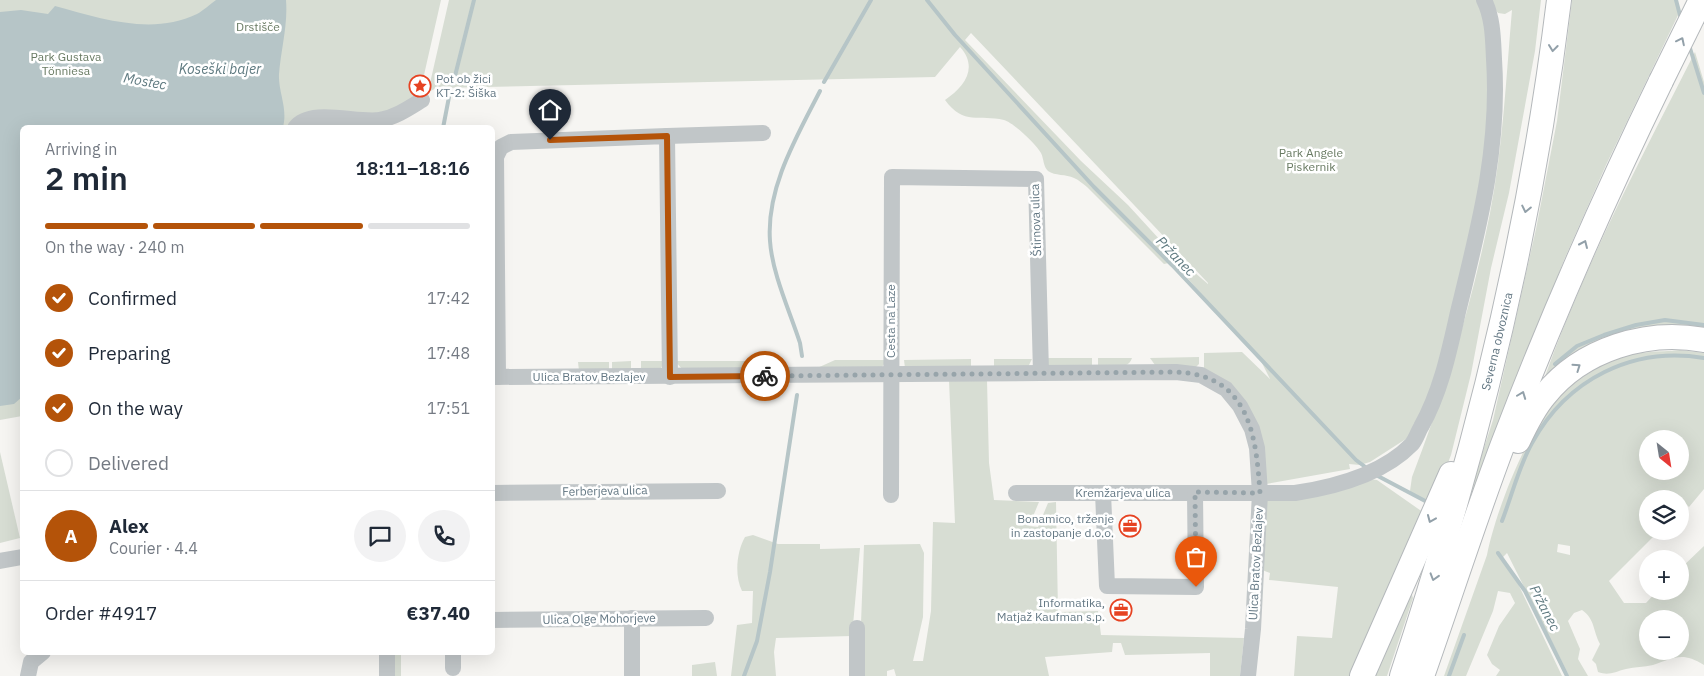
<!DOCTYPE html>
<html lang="en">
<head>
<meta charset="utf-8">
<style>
  :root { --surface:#fff; --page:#f2f2f3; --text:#1f2937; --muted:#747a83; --line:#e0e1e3; --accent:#b45309 }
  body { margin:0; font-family:"IBM Plex Sans",sans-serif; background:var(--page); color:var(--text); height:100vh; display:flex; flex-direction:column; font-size:19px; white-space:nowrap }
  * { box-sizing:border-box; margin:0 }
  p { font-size:16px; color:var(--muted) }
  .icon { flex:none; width:28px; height:28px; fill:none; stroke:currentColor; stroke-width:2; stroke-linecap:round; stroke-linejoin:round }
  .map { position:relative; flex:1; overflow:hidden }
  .drawer { position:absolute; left:20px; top:125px; width:475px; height:530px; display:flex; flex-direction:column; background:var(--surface); border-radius:8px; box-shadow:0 5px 20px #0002 }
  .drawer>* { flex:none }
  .needle { width:32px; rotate:150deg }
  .buttons { position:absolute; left:1639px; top:430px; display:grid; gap:10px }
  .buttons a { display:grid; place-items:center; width:50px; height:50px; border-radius:50%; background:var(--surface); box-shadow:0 5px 20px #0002; font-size:25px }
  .pin { position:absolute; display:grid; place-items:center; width:42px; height:42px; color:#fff; margin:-51px -21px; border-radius:50% 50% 50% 0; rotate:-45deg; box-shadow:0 0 5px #0007 }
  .pin .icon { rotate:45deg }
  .courier { position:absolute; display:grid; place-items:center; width:50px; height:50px; margin:-25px; border:4px solid #b45309; border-radius:50%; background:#fff; color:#222; box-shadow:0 1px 6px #0007 }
  .head em { font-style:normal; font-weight:600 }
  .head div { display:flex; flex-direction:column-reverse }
  .head { display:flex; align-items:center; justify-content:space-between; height:85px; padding:0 25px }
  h1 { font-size:32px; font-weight:600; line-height:38px }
  .bar { display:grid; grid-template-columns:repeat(4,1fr); gap:8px 5px; align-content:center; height:60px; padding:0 25px }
  .bar i { height:6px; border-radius:4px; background:var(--line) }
  .bar .active { background:var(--accent) }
  .bar p { grid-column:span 4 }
  .line { display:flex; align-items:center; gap:12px; padding:0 25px; border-top:1px solid var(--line) }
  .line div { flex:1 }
  .round { display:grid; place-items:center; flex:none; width:52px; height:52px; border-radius:26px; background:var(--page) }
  ol { padding:0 25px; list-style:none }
  li { display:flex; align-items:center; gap:15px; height:55px }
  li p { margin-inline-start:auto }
  li .icon { padding:5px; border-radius:50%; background:var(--accent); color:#fff; stroke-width:4 }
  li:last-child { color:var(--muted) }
  li i { width:28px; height:28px; border:2px solid var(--line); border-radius:50% }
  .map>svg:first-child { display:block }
  .green { fill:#d7ddd3; fill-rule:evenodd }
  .water { fill:#b6c5c7 }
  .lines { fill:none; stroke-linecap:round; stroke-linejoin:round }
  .stream { stroke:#b6c5c7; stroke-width:4 }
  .highway-casing { stroke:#b4b8bb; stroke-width:26 }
  .minor { stroke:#c1c6c8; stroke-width:16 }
  .highway { stroke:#fff; stroke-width:24 }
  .highway-bridge-casing { stroke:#b4b8bb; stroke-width:26; stroke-linecap:butt }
  .highway-bridge { stroke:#fff; stroke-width:24 }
  .oneway { stroke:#92a0a9 }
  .done { stroke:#97a4aa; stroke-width:5; stroke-dasharray:0 9 }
  .route { stroke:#b45309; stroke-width:6 }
  .labels { text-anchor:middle; stroke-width:5; stroke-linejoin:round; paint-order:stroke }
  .park-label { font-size:12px; fill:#697b63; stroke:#fff }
  .poi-label { font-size:12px; fill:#647884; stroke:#fff; text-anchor:end }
  .street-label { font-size:12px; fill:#647884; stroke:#fff }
  .water-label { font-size:14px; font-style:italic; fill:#5f7a80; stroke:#fff }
</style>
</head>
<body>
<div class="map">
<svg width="1704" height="676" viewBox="0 0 1704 676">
  <rect width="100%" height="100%" fill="#f6f5f2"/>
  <!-- green -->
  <g class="green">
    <path d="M0 0H441L419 97 398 109 291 128H22V416L0 420Z"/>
    <path d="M449 0H1486L1494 102 1475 210 1433 391 1409 437 1370 462 1360 465 1349 464 1350 469 1266 484 1259 438 1204 370V353L1242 352 1270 379 1261 361 1173 262 1164 264 1087 187C1083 184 1079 180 1074 178 1066 174 1055 176 1048 171 1043 166 1044 159 1041 153 1036 144 1014 123 1004 120 979 114 964 126 945 100 964 87 979 68 960 47L935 77 437 88 428 92ZM971 33 1208 283V284L1172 253 1128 205 1081 161 965 40Z"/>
    <path d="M1488 0H1541L1535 51 1509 193 1491 268 1471 374 1451 455 1431 507 1410 491 1412 477C1445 391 1472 304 1490 213 1503 147 1506 78 1512 10L1505 14 1498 13Z"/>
    <path d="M1572 0H1677L1680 11 1606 165 1564 260 1465 520 1461 519 1493 420 1536 229 1557 121Z"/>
    <path d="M1695 52 1704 82V335L1677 330 1542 385C1582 270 1640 160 1695 52Z"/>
    <path d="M1680 350 1704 353V489L1689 507 1686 504 1680 510V499H1648V531H1659L1609 581 1624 603H1646L1657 591H1680V569L1704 546V665C1682 651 1674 658 1653 665 1644 667 1635 667 1626 669 1614 672 1609 676 1598 672L1596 664 1592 660 1600 644C1593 631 1595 619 1582 610L1574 613 1568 621 1580 649 1578 659 1588 676H1569L1507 553 1502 558 1512 571 1562 676H1496L1500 670 1492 664 1487 655 1499 626 1515 603 1510 593 1498 591 1493 611 1466 676H1444L1487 555C1495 513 1528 427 1559 397 1574 381 1596 367 1616 359 1635 351 1660 352 1680 350ZM1648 439H1680V471H1648ZM1558 544 1570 546V555L1557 552ZM1648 619H1680V651H1648Z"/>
    <path d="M1199 357V364L1195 368 1155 365 1150 358Z"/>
    <path d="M1045 358H1092V367L1048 365Z"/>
    <path d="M1098 358H1132C1128 371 1109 367 1098 367Z"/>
    <path d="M971 359V368H905L904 360Z"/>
    <path d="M994 359H1032L1028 367 994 368Z"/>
    <path d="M835 360H887L882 367 815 369Z"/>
    <path d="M631 361V371H612V362Z"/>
    <path d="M641 361H666L660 369 641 371Z"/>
    <path d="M675 361H771L784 367 682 369Z"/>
    <path d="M578 362H609V371H579Z"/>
    <path d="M949 380H987L989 463 994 500 1039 502 1029 526 1038 527 1048 503 1056 502 1058 612 1098 611 1101 635 1244 638 1240 676H1210V653L1125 655 1121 643H1113L1112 652 1045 657 1049 676H896L894 669 887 671V676H863L861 623 864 545 920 544 924 553 923 617 913 661H923L931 611 933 522 955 523Z"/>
    <path d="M0 452 20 538 0 543Z"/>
    <path d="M1370 479 1377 480 1427 515 1356 676H1294L1297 636 1332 638 1338 587 1269 580 1270 573 1262 570 1263 498Z"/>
    <path d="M753 535 778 544H820V549L860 548 852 636 776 638 774 652 776 676H731L737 625 752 623 753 591H742C734 575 737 551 745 537Z"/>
    <path d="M1411 592 1413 598 1387 676H1369Z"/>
    <rect x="393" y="653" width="8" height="23"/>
    <path d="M715 662 717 676H692V665Z"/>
  </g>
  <!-- water -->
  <path class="water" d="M216 0H286C288 25 281 49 279 74 278 92 288 108 283 127L22 128V397L14 404 0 406V12L21 10 48 14 55 6C99 18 152 36 197 14 203 11 210 4 216 0Z"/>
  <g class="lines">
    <!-- stream -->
    <g class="stream">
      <path d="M927 0 955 35 1094 187 1172 265 1356 460 1368 469"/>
      <path d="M1676 0 1681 19"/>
      <path d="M1689 45 1704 93"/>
      <path d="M824 82 871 0"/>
      <path d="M453 84 474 0"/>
      <path d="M443 128 449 97"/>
      <path d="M802 356 800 343C790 312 772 273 770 241 766 188 797 136 820 91"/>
      <path d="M1555 364 1577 346 1604 335 1636 325 1665 320 1704 325"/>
      <path d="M1376 475 1429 503"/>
      <path d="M1502 521C1512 495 1519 466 1532 443 1567 379 1633 346 1704 358"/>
      <path d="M1498 553 1525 591 1567 676"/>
      <path d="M744 676 757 641 770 572 797 395"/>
      <path d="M1449 676 1464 635"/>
    </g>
    <!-- highway casing -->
    <g class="highway-casing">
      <g id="highway">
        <path d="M1518 441C1525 426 1533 409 1545 395 1582 349 1647 329 1704 340"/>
        <path d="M1362 676 1451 474"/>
        <path id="s1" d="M1402 676C1475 457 1531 230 1559 0"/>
        <path d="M1422 676C1449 599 1474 521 1503 444 1550 321 1603 200 1661 81"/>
      </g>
    </g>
    <!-- minor -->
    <g class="minor">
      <path d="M295 128C311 107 357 124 380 120 396 117 409 108 422 100"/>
      <path d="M667 136 763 133"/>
      <path d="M492 377 1041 373 1176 372 1201 375 1226 389 1240 406 1252 429 1257 448 1260 493 1253 629 1248 676"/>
      <path d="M498 377 496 157 501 147 511 142 667 136 670 377"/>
      <path d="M492 493 718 491"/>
      <path d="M1016 493H1295C1335 487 1383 474 1412 444 1416 439 1418 432 1421 427 1441 391 1449 352 1458 312 1479 226 1500 148 1494 59 1493 39 1493 18 1484 0"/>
      <path d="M1103 493 1107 586 1196 587 1195 493"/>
      <path d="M891 495 892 177 1036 179 1041 373"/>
      <path d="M0 561 22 557"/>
      <path d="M492 620 706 618"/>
      <path d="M857 628V676"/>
      <path d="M453 668V652"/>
      <path d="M28 676 31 662 43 652"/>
      <path d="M387 676V652"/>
      <path d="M632 676V618"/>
    </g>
    <!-- highway -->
    <use href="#highway" class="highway"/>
    <!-- highway-bridge casing -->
    <g class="highway-bridge-casing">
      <path id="highway-bridge" d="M1661 81 1701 0"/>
    </g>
    <!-- highway-bridge -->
    <use href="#highway-bridge" class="highway-bridge"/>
  </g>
  <!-- one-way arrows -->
  <defs><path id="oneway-chevron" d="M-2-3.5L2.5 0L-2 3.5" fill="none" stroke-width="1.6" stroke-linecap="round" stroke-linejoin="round" transform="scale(1.25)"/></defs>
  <g class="oneway">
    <use href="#oneway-chevron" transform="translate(1681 41) rotate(-64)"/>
    <use href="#oneway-chevron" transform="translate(1553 48) rotate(97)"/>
    <use href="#oneway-chevron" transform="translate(1526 209) rotate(102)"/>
    <use href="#oneway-chevron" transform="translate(1584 244) rotate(-66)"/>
    <use href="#oneway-chevron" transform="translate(1577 367) rotate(-35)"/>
    <use href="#oneway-chevron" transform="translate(1522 395) rotate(-69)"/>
    <use href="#oneway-chevron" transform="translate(1431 519) rotate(113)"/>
    <use href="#oneway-chevron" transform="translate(1434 577) rotate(107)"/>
  </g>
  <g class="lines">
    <!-- done -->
    <path class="done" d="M765 376 1176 372C1249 375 1256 434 1260 493L1195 492 1196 587"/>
    <!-- route -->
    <path class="route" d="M550 140 667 136 670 377 765 376"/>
  </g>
  <!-- icons -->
  <defs>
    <g id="sight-ring" transform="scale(1.125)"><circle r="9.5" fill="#fff" stroke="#e64322" stroke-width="1.5"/><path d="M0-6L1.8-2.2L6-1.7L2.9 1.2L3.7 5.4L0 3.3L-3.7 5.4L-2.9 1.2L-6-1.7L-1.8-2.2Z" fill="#e64322"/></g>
    <g id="office-ring" transform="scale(1.125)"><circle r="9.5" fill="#fff" stroke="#e64322" stroke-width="1.5"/><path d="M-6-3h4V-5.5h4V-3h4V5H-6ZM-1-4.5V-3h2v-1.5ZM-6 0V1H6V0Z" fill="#e64322"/></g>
  </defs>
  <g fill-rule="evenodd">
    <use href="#sight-ring" x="420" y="86"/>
    <use href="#office-ring" x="1130" y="526"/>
    <use href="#office-ring" x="1121" y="610"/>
  </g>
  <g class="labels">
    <!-- park labels -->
    <g class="park-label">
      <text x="258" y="31">Drstišče</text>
      <text x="66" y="61">Park Gustava<tspan x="66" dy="14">Tönniesa</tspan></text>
      <text x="1311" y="157">Park Angele<tspan x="1311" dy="14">Piskernik</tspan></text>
    </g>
    <!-- poi labels -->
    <g class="poi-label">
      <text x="436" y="83" text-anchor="start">Pot ob žici<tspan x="436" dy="14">KT-2: Šiška</tspan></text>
      <text x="1114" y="523">Bonamico, trženje<tspan x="1114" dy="14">in zastopanje d.o.o.</tspan></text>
      <text x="1105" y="607">Informatika,<tspan x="1105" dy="14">Matjaž Kaufman s.p.</tspan></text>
    </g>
    <!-- street labels -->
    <g class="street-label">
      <text transform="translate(1036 220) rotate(-92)" y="4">Štirnova ulica</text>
      <text transform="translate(891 321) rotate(-90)" y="4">Cesta na Laze</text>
      <text dy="4" stroke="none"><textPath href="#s1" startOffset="348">Severna obvoznica</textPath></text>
      <text x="589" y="381">Ulica Bratov Bezlajev</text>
      <text transform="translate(605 491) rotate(-1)" y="4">Ferberjeva ulica</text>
      <text x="1123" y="497">Kremžarjeva ulica</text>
      <text transform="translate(1256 564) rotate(-87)" y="4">Ulica Bratov Bezlajev</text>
      <text transform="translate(599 619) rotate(-1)" y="4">Ulica Olge Mohorjeve</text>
    </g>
    <!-- water labels -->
    <g class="water-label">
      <text x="220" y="74">Koseški bajer</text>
      <text transform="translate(145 81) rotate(10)" y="5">Mostec</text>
      <text transform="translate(1176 256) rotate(46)" y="5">Pržanec</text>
      <text transform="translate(1545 608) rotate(63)" y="5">Pržanec</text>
    </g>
  </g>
</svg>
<div class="buttons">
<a><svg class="needle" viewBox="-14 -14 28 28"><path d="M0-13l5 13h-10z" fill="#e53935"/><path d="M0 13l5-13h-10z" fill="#747a83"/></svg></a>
<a><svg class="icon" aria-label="layers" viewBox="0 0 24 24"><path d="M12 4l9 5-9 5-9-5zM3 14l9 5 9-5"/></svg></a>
<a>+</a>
<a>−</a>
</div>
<div class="pin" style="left:1196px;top:587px;background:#ea580c"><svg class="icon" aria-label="bag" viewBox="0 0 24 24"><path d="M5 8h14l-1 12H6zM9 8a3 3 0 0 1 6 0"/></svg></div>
<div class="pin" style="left:550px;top:140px;background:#1f2937"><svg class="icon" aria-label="home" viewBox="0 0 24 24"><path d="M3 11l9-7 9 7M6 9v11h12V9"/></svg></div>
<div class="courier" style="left:765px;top:376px"><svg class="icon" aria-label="bike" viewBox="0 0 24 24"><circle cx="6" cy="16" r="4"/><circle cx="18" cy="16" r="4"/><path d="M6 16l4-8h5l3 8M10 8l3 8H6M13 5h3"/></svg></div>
<section class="drawer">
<div class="head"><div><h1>2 min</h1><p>Arriving in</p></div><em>18:11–18:16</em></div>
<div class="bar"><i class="active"></i><i class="active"></i><i class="active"></i><i></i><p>On the way · 240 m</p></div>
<ol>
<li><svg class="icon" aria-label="check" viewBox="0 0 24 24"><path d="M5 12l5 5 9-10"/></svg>Confirmed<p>17:42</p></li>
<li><svg class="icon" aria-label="check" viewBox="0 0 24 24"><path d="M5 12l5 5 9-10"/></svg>Preparing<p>17:48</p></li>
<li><svg class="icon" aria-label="check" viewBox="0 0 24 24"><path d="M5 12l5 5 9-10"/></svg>On the way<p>17:51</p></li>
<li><i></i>Delivered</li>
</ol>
<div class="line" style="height:90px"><b class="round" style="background:var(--accent);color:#fff">A</b><div><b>Alex</b><p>Courier · 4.4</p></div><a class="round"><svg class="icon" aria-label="chat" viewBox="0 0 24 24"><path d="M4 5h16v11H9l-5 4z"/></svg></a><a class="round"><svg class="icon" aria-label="phone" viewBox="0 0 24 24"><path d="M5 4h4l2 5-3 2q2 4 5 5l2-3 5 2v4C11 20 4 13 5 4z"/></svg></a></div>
<div class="line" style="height:65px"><div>Order #4917</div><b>€37.40</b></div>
</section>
</div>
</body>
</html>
